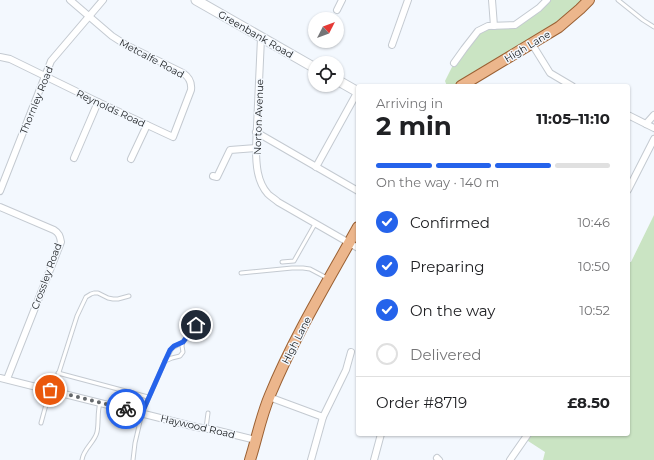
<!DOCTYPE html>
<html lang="en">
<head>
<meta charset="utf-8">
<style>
  :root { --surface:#fff; --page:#f2f2f2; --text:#202124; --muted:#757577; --line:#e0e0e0; --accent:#2563eb }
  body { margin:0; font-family:Montserrat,sans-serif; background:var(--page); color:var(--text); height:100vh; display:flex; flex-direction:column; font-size:15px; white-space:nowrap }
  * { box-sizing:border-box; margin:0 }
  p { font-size:13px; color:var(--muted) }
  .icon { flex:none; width:22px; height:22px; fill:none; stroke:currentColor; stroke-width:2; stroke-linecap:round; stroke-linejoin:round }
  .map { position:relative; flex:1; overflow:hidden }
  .side { position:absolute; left:356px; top:84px; width:274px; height:352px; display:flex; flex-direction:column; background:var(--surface); border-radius:4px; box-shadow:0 1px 3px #0004 }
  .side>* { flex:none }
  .needle { width:26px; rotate:48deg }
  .controls { position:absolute; left:308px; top:12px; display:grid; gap:8px }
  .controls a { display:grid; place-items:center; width:36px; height:36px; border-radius:50%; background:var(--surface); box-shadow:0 1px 3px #0004; font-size:20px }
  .pin { position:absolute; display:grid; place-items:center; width:34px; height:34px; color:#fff; margin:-17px; border:2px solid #fff; border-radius:50%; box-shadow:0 1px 4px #0007 }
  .courier { position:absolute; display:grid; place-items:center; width:40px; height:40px; margin:-20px; border:3px solid #2563eb; border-radius:50%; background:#fff; color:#222; box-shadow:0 1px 5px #0007 }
  .headline em { font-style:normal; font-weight:700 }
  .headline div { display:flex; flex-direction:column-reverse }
  .headline { display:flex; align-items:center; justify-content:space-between; height:68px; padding:0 20px }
  h1 { font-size:26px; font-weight:700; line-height:30px }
  .bar { display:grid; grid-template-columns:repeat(4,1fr); gap:6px 4px; align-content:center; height:48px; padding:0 20px }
  .bar i { height:5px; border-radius:3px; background:var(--line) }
  .bar .active { background:var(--accent) }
  .bar p { grid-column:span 4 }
  .line { display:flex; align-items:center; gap:10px; padding:0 20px; border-top:1px solid var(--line) }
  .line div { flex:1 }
  ol { padding:0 20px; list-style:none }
  li { display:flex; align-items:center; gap:12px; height:44px }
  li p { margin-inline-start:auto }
  li .icon { padding:4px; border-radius:50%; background:var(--accent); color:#fff; stroke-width:4 }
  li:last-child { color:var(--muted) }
  li i { width:22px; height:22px; border:2px solid var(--line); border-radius:50% }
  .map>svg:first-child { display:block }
  .green { fill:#cae4c3 }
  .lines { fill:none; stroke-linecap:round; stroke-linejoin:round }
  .lane-casing { stroke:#c4cad1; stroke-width:5 }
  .street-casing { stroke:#c4cad1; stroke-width:8 }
  .secondary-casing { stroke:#c4cad1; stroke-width:11 }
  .primary-casing { stroke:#9a6033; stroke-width:12 }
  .lane { stroke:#fff; stroke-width:3 }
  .street { stroke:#fff; stroke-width:6 }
  .secondary { stroke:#fff; stroke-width:9 }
  .primary { stroke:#ecb68c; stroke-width:10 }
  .done { stroke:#65696c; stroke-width:4; stroke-dasharray:0 7.2 }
  .route { stroke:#2563eb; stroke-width:5 }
  .labels { text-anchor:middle; stroke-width:3; stroke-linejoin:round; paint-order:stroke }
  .street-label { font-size:10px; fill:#191c1e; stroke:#f3f8fe }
</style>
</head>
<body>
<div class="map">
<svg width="654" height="460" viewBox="0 0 654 460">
  <rect width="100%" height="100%" fill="#f3f8fe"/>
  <!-- green -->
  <g class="green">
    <path d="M547 0H589L580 9 461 86H447L445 81 454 63 478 31 515 25Z"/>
    <path d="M654 215V460H543L545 452 525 439 528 434H628V262H631Z"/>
  </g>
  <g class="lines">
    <!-- lane casing -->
    <g class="lane-casing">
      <g id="lane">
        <path d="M618 0 643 20 654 27"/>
        <path d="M282 262 294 261 315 224"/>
        <path d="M241 273 292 268H303L310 269 327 278"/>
        <path d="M165 361 172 358 180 356 183 352 182 346 183 342"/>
        <path d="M58 373 148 397"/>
        <path d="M53 391 77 316 86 297 91 294 94 293H98L108 298 113 299H118L129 296"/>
        <path d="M41 423 50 390"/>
        <path d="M206 428 208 413"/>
        <path d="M82 460C83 449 95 442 97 432 99 422 97 413 100 403"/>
        <path d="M133 460 135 443 142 413 165 361 172 348 183 342 196 325"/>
      </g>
    </g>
    <!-- street casing -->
    <g class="street-casing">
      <g id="street">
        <path d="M492 0 494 26"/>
        <path d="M337 10 342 0"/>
        <path d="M261 38 256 148C256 164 257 182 268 194 271 197 275 199 278 202L358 248"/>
        <path d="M532 44 550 73 572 86"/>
        <path d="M392 45 408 0"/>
        <path d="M0 57 10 59 98 102 173 137 191 90C192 82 189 77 183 73L126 45 112 36 70 0"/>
        <path d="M454 63 464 49 478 31 488 26 515 25 539 8 547 0"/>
        <path d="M628 115 654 128"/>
        <path d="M646 124 654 115"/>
        <path d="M256 132 358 191"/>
        <path d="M74 158 98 102"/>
        <path d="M131 159 147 125"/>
        <path d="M316 167 358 91"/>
        <path d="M213 176 217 177 230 150 256 148"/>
        <path d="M628 190 654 139"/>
        <path d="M0 191 51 61 103 0"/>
        <path d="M0 207 54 230C59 233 60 236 61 242L7 379"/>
        <path d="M0 378 196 427 215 430 256 440"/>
        <path d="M269 397 323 417 346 370 351 352"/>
        <path d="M437 458 439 460"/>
        <path d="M311 460 323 417"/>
        <path d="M374 460 381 434"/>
        <path d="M510 460 528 434"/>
      </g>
    </g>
    <!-- secondary casing -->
    <g class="secondary-casing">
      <g id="secondary">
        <path d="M196 0 315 68"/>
        <path d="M337 80 358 92"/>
      </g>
    </g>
    <!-- primary casing -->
    <g class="primary-casing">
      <g id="primary">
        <path d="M461 86 559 27 580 9 589 0"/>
        <path d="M250 460C257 438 261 416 270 395 294 337 327 283 358 227"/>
      </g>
    </g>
    <!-- lane -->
    <use href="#lane" class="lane"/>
    <!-- street -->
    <use href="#street" class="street"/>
    <!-- secondary -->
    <use href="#secondary" class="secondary"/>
    <!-- primary -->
    <use href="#primary" class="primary"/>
  </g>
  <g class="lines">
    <!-- done -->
    <path class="done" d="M50 390 126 409"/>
    <!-- route -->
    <path class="route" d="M126 409 142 413 165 361 170 350 174 346 183 342 196 325"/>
  </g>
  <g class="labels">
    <!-- street labels -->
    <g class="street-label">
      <text transform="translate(256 34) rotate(30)" y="4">Greenbank Road</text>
      <text transform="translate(527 46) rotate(-31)" y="4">High Lane</text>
      <text transform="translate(152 58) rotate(28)" y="4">Metcalfe Road</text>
      <text transform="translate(36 100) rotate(-68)" y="4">Thornley Road</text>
      <text transform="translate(111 108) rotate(25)" y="4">Reynolds Road</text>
      <text transform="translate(258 117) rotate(-88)" y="4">Norton Avenue</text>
      <text transform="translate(46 276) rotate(-70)" y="4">Crossley Road</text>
      <text transform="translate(296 340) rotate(-63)" y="4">High Lane</text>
      <text transform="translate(198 426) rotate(13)" y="4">Haywood Road</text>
    </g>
  </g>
</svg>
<div class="controls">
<a><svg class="needle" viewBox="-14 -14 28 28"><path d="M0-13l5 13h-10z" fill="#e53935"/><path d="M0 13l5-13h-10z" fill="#757577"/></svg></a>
<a><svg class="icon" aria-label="locate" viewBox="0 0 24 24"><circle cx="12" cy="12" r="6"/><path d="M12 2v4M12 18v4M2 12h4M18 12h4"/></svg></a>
</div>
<div class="pin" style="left:50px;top:390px;background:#ea580c"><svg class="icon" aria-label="bag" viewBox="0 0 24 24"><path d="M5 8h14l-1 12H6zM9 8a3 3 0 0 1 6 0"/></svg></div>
<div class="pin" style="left:196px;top:325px;background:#1f2937"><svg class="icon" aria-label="home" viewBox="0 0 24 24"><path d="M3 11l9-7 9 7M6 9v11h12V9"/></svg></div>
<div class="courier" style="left:126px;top:409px"><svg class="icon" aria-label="bike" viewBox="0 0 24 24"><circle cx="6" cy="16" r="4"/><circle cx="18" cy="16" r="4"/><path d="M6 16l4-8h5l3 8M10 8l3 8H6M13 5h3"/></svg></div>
<section class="side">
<div class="headline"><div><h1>2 min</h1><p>Arriving in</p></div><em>11:05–11:10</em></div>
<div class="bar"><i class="active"></i><i class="active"></i><i class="active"></i><i></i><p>On the way · 140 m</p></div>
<ol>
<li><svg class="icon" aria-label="check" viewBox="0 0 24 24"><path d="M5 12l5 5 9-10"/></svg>Confirmed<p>10:46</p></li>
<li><svg class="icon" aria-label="check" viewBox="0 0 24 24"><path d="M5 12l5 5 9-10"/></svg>Preparing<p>10:50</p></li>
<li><svg class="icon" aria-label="check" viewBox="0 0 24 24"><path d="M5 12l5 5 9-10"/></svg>On the way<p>10:52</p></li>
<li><i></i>Delivered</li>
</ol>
<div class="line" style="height:52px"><div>Order #8719</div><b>£8.50</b></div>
</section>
</div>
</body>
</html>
